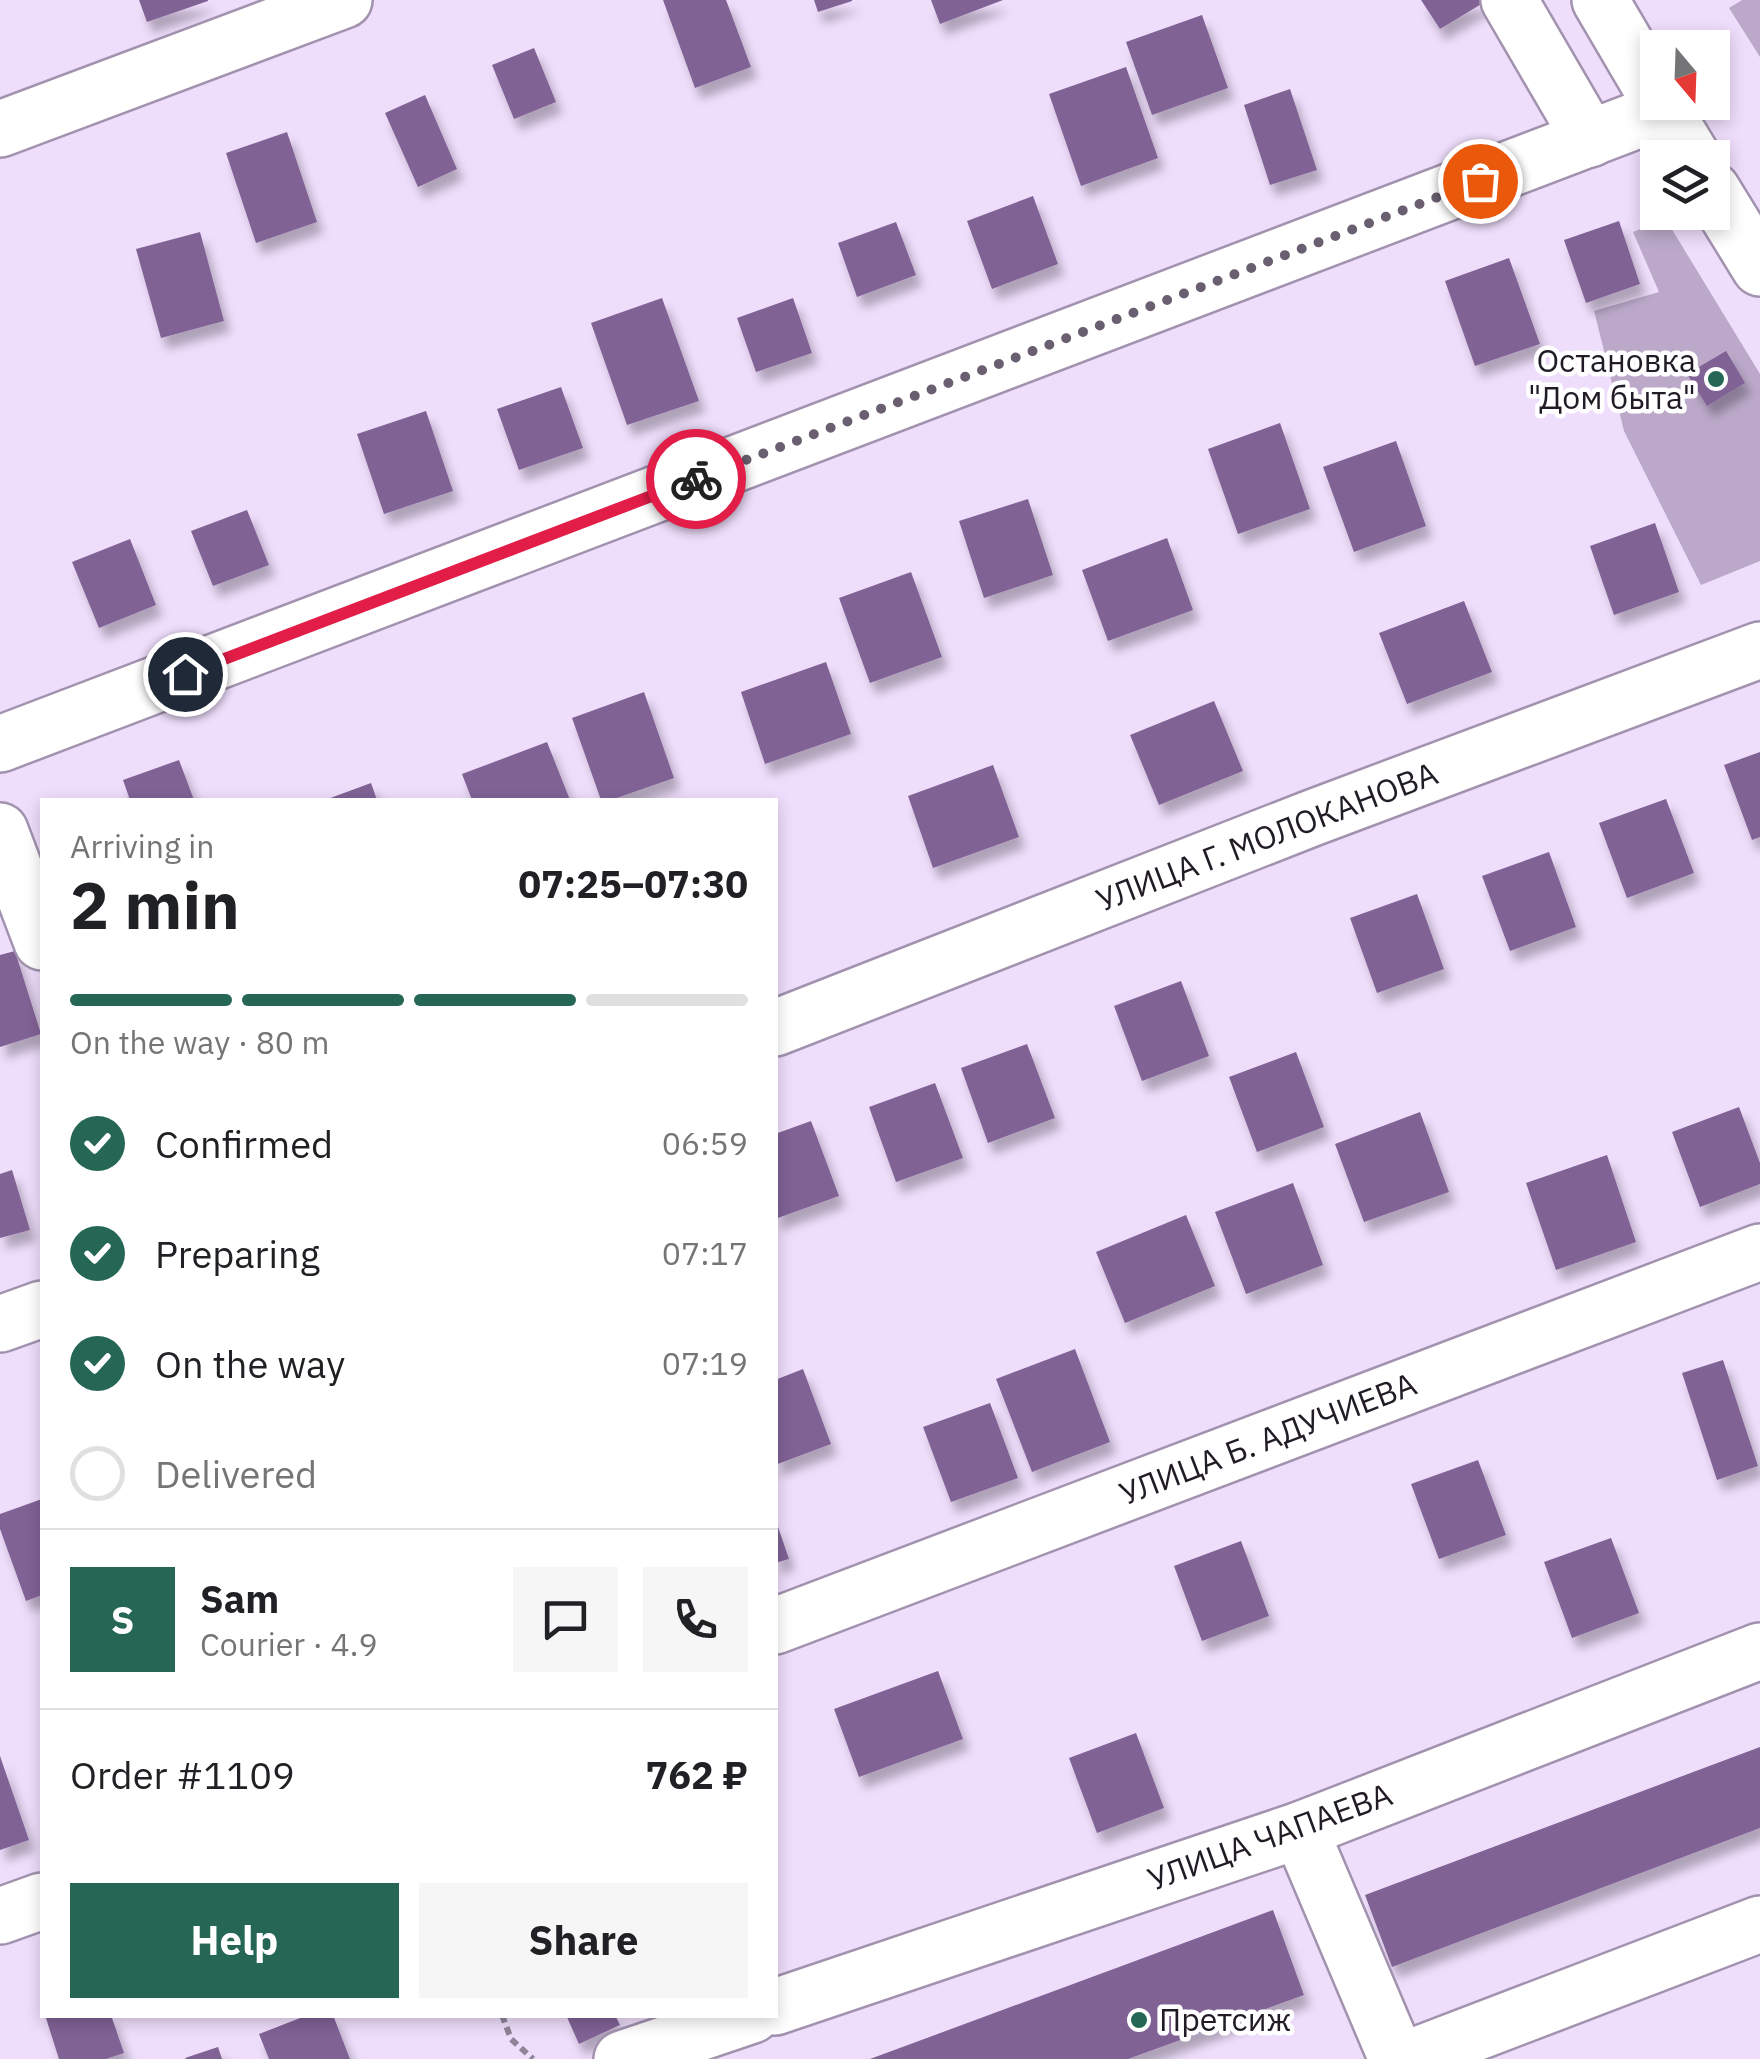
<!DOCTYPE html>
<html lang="en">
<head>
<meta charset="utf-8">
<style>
  :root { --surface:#fff; --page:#f6f6f6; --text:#202124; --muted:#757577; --line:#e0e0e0; --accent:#256654 }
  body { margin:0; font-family:"IBM Plex Sans",sans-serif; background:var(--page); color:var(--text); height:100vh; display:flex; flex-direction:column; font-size:38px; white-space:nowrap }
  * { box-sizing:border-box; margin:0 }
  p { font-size:32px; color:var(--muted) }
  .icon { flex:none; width:55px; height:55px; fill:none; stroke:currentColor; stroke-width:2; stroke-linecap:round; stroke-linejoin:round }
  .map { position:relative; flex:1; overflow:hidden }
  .details { position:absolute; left:40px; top:798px; width:738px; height:1220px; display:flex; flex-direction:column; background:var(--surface); border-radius:0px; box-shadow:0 5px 15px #0003 }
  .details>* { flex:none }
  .needle { width:65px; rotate:161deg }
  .fabs { position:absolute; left:1640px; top:30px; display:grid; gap:20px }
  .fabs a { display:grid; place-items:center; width:90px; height:90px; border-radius:0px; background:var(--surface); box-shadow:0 5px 15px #0003; font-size:50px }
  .pin { position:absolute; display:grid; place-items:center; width:85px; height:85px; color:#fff; margin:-42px; border:5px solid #fff; border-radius:50%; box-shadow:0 2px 10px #0007 }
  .courier { position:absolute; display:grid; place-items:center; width:100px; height:100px; margin:-50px; border:8px solid #e11d48; border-radius:50%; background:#fff; color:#222; box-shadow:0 2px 12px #0007 }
  .head em { font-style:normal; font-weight:700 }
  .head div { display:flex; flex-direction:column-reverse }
  .head { display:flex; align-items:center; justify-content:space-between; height:170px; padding:0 30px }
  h1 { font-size:65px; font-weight:700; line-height:75px }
  .bar { display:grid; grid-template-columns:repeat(4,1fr); gap:15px 10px; align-content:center; height:120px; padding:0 30px }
  .bar i { height:12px; border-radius:8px; background:var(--line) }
  .bar .current { background:var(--accent) }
  .bar p { grid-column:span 4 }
  .line { display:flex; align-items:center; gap:25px; padding:0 30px; border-top:2px solid var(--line) }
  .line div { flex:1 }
  .round { display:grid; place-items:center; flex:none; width:105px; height:105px; border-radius:0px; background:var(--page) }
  ol { padding:0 30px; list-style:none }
  li { display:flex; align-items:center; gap:30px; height:110px }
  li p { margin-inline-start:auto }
  li .icon { padding:10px; border-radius:50%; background:var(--accent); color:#fff; stroke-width:4 }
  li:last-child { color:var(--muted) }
  li i { width:55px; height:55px; border:5px solid var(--line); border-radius:50% }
  .cta { display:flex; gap:20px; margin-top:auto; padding:20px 30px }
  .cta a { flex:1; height:115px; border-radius:0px; background:var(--accent); color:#fff; font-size:40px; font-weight:700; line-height:115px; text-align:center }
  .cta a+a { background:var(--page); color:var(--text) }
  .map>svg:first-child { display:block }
  .green { fill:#bca9ca }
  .building { fill:#806295; filter:url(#shadow) }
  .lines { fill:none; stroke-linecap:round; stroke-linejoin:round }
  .minor-casing { stroke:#a292ae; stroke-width:60 }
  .major-casing { stroke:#a292ae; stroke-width:60 }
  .path { stroke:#908499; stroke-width:6; stroke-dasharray:8 5; stroke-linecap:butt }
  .minor { stroke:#fff; stroke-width:55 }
  .major { stroke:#fff; stroke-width:55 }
  .done { stroke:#695f70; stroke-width:10; stroke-dasharray:0 18 }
  .route { stroke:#e11d48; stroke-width:12 }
  .poi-dot { fill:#256654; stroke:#fff; stroke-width:4 }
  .labels { text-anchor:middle; stroke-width:9; stroke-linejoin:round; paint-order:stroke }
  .poi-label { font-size:32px; fill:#211b25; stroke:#fff; text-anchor:end }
  .street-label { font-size:32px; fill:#211b25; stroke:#fff }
</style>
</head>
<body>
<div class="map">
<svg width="1760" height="2059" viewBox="0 0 1760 2059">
  <defs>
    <filter id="shadow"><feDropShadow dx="6" dy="11" stdDeviation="5" flood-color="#0004"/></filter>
  </defs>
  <rect width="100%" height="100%" fill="#eeddfb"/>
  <!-- green -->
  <g class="green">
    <path d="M1742 0H1760V57L1729 8Z"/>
    <path d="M1665 218 1760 374V561L1701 585 1624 431 1594 311 1659 292 1633 232Z"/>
  </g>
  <!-- building -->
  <g class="building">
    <path d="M139 0H208V1L147 22Z"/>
    <path d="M663 0H726L751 67 695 88Z"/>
    <path d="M814 0H852V1L818 12Z"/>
    <path d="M931 0H1003L940 24Z"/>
    <path d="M1421 0H1488L1440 29Z"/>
    <path d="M1202 15 1228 88 1152 115 1126 42Z"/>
    <path d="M534 48 556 102 514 119 492 65Z"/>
    <path d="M1126 67 1158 158 1081 186 1049 94Z"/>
    <path d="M1290 89 1317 170 1270 185 1244 105Z"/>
    <path d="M425 95 457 169 418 187 385 113Z"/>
    <path d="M287 132 317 222 256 243 226 153Z"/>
    <path d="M1033 196 1058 264 992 289 967 221Z"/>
    <path d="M1619 221 1640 284 1586 303 1564 240Z"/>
    <path d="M896 222 916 275 857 297 838 243Z"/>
    <path d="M200 232 224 321 161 338 136 249Z"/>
    <path d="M1509 258 1540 344 1475 366 1445 281Z"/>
    <path d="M662 298 699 401 627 425 591 323Z"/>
    <path d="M793 298 812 353 756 372 737 318Z"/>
    <path d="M1726 351 1745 383 1707 406 1687 374Z"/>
    <path d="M561 387 583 448 519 470 497 409Z"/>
    <path d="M426 411 453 491 384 514 357 434Z"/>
    <path d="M1280 423 1310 509 1238 534 1208 449Z"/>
    <path d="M1396 441 1426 526 1354 552 1323 467Z"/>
    <path d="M1028 499 1053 575 984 598 959 521Z"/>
    <path d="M247 510 269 565 213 586 191 531Z"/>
    <path d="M1655 523 1679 592 1614 615 1590 546Z"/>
    <path d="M1167 538 1193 610 1108 641 1082 570Z"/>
    <path d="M130 539 156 605 99 628 72 562Z"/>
    <path d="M911 572 942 657 870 683 839 598Z"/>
    <path d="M1464 601 1492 672 1407 704 1379 633Z"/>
    <path d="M826 662 851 734 765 764 741 692Z"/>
    <path d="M644 692 674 778 611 800H601L572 718Z"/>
    <path d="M1214 701 1243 771 1159 805 1130 735Z"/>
    <path d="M547 742 570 800H472L462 774Z"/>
    <path d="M1760 752V837L1752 840 1724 765Z"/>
    <path d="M179 760 194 800H130L123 780Z"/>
    <path d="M993 765 1019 837 933 868 908 796Z"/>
    <path d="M371 783 377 800H325Z"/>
    <path d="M1666 799 1694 873 1627 898 1599 823Z"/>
    <path d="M1549 852 1576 927 1510 951 1482 876Z"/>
    <path d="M1417 894 1444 969 1377 993 1350 918Z"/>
    <path d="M15 951 41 1034 0 1047V955Z"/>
    <path d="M1181 981 1209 1056 1142 1081 1114 1006Z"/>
    <path d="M1027 1044 1055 1118 988 1143 961 1068Z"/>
    <path d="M1296 1052 1324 1127 1257 1152 1229 1077Z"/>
    <path d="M935 1083 963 1158 896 1182 869 1107Z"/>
    <path d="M1739 1107 1760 1163V1184L1700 1207 1672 1132Z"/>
    <path d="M1420 1112 1449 1192 1364 1222 1335 1144Z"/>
    <path d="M811 1121 839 1196 775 1219V1134Z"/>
    <path d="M1607 1155 1636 1242 1556 1270 1526 1183Z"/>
    <path d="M12 1170 30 1230 0 1238V1174Z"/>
    <path d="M1293 1183 1323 1265 1246 1294 1215 1212Z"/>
    <path d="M1186 1215 1215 1286 1125 1323 1096 1252Z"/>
    <path d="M1075 1349 1110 1442 1032 1472 996 1379Z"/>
    <path d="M1723 1360 1758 1466 1717 1480 1682 1373Z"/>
    <path d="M803 1369 831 1444 775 1465V1380Z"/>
    <path d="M990 1403 1018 1478 951 1502 923 1427Z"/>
    <path d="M1478 1460 1506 1535 1439 1559 1411 1484Z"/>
    <path d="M42 1499V1595L26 1601 0 1529V1514Z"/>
    <path d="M775 1518 789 1559 775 1563Z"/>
    <path d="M1611 1538 1639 1613 1572 1638 1544 1562Z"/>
    <path d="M1241 1541 1269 1616 1202 1641 1174 1566Z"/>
    <path d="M938 1671 963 1739 859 1777 834 1709Z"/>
    <path d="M1136 1733 1164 1808 1097 1833 1069 1758Z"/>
    <path d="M1760 1747V1828L1392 1967 1365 1895Z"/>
    <path d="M0 1756 29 1840 0 1850Z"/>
    <path d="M1273 1910 1304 1995 1128 2059H870Z"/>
    <path d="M45 2015H111L124 2053 106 2059H59Z"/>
    <path d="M308 2015H333L350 2059H269L259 2034Z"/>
    <path d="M566 2015H615L620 2025 579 2044Z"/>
    <path d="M218 2047 222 2059H186L185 2058Z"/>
  </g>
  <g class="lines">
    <!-- minor casing -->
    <g class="minor-casing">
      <g id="minor">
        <path d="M1509 0 1590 139"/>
        <path d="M0 129 344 0"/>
        <path d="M0 744 1664 110"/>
        <path d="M0 831 42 942"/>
        <path d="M775 1028 1312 818 1760 650"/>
        <path d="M0 1324 42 1309"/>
        <path d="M775 1626 1760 1252"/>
        <path d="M1300 1830 1397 2059"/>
        <path d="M0 1916 42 1901"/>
        <path d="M775 2007 1300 1830 1760 1651"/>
        <path d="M622 2059 752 2015"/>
        <path d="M1407 2059 1760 1924"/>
      </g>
    </g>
    <!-- major casing -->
    <g class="major-casing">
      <g id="major">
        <path d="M1600 0 1658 99"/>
        <path d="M1659 102 1693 158"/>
        <path d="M1712 190 1760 268"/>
      </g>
    </g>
    <!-- path -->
    <path class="path" d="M502 2015 511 2039 533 2059"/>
    <!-- minor -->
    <use href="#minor" class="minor"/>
    <!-- major -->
    <use href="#major" class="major"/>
  </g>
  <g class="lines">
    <!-- done -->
    <path class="done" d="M696 479 1480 181"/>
    <!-- route -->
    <path class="route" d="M185 674 696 479"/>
  </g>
  <!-- markers -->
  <g class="poi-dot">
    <circle cx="1716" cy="379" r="10"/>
    <circle cx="1139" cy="2020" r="10"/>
  </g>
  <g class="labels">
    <!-- poi labels -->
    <g class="poi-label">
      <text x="1696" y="372">Остановка<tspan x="1696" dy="37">"Дом быта"</tspan></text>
      <text x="1159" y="2031" text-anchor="start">Претсиж</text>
    </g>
    <!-- street labels -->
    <g class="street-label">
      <text transform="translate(1267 837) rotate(-21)" y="11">УЛИЦА Г. МОЛОКАНОВА</text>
      <text transform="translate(1268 1439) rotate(-21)" y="11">УЛИЦА Б. АДУЧИЕВА</text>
      <text transform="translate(1270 1837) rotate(-20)" y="11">УЛИЦА ЧАПАЕВА</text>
    </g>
  </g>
</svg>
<div class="fabs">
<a><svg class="needle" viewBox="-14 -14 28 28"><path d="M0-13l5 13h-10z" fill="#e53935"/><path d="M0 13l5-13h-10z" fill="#757577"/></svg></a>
<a><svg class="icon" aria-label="layers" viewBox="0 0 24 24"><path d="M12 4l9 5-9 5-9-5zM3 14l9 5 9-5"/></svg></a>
</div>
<div class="pin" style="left:1480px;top:181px;background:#ea580c"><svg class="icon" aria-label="bag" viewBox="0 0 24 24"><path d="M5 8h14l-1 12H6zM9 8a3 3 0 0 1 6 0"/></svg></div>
<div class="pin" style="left:185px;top:674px;background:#1f2937"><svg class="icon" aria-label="home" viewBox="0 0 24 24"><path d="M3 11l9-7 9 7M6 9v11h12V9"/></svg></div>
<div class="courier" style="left:696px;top:479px"><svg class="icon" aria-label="bike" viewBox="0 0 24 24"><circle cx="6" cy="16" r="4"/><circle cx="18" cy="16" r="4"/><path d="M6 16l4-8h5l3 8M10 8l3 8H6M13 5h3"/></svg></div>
<section class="details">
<div class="head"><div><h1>2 min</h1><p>Arriving in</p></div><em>07:25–07:30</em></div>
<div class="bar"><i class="current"></i><i class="current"></i><i class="current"></i><i></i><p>On the way · 80 m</p></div>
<ol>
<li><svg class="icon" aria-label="check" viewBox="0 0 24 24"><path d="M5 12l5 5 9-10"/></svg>Confirmed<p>06:59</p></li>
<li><svg class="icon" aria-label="check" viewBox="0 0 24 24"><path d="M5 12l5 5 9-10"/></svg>Preparing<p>07:17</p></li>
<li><svg class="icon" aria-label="check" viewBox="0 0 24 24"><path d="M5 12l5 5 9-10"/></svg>On the way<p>07:19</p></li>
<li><i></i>Delivered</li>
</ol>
<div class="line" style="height:180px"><b class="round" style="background:var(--accent);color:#fff">S</b><div><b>Sam</b><p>Courier · 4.9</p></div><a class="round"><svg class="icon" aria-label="chat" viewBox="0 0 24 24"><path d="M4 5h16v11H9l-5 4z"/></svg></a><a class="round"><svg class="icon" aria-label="phone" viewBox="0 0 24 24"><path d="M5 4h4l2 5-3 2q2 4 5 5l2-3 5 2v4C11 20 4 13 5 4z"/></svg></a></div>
<div class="line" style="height:130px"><div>Order #1109</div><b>762 ₽</b></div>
<div class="cta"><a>Help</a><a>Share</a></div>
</section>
</div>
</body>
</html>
